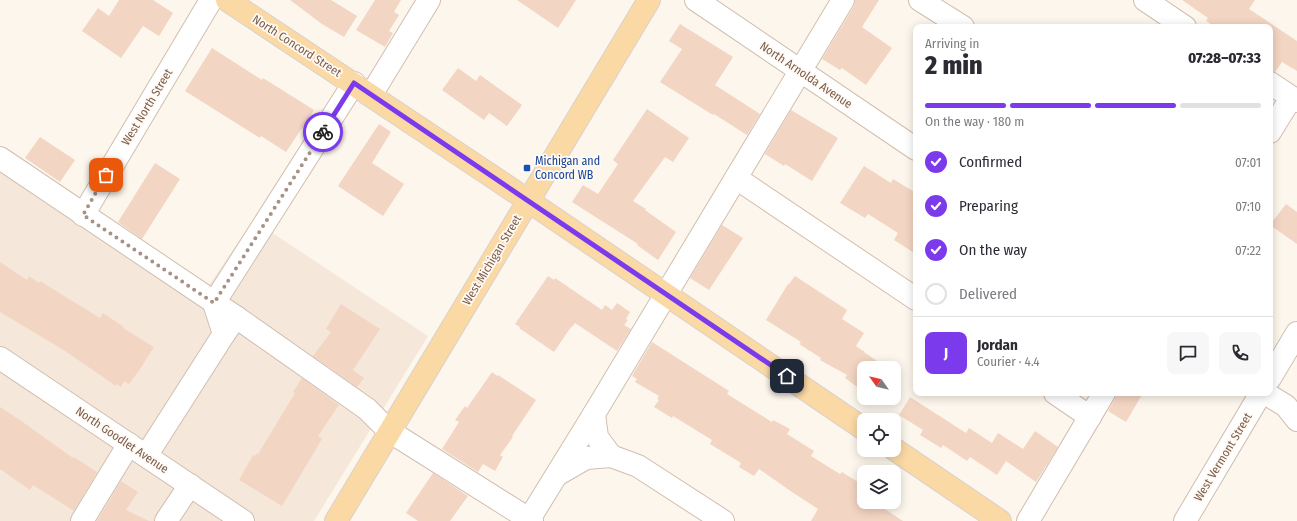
<!DOCTYPE html>
<html lang="en">
<head>
<meta charset="utf-8">
<style>
  :root { --surface:#fff; --page:#f7f7f7; --text:#2b2b33; --muted:#7c7c81; --line:#e1e1e2; --accent:#7c3aed }
  body { margin:0; font-family:"Fira Sans Condensed",sans-serif; background:var(--page); color:var(--text); height:100vh; display:flex; flex-direction:column; font-size:15px; white-space:nowrap }
  * { box-sizing:border-box; margin:0 }
  p { font-size:13px; color:var(--muted) }
  .icon { flex:none; width:22px; height:22px; fill:none; stroke:currentColor; stroke-width:2; stroke-linecap:round; stroke-linejoin:round }
  .map { position:relative; flex:1; overflow:hidden }
  .panel { position:absolute; left:913px; top:24px; width:360px; height:372px; display:flex; flex-direction:column; background:var(--surface); border-radius:8px; box-shadow:0 2px 10px #0003 }
  .panel>* { flex:none }
  .needle { width:26px; rotate:304deg }
  .tools { position:absolute; left:857px; top:361px; display:grid; gap:8px }
  .tools a { display:grid; place-items:center; width:44px; height:44px; border-radius:8px; background:var(--surface); box-shadow:0 2px 10px #0003; font-size:20px }
  .pin { position:absolute; display:grid; place-items:center; width:34px; height:34px; color:#fff; margin:-17px; border-radius:8px; box-shadow:0 2px 6px #0006 }
  .courier { position:absolute; display:grid; place-items:center; width:40px; height:40px; margin:-20px; border:3px solid #7c3aed; border-radius:50%; background:#fff; color:#222; box-shadow:0 1px 5px #0007 }
  .headline em { font-style:normal; font-weight:800 }
  .headline div { display:flex; flex-direction:column-reverse }
  .headline { display:flex; align-items:center; justify-content:space-between; height:68px; padding:0 12px }
  h1 { font-size:26px; font-weight:800; line-height:30px }
  .bar { display:grid; grid-template-columns:repeat(4,1fr); gap:6px 4px; align-content:center; height:48px; padding:0 12px }
  .bar i { height:5px; border-radius:3px; background:var(--line) }
  .bar .current { background:var(--accent) }
  .bar p { grid-column:span 4 }
  .line { display:flex; align-items:center; gap:10px; padding:0 12px; border-top:1px solid var(--line) }
  .line div { flex:1 }
  .round { display:grid; place-items:center; flex:none; width:42px; height:42px; border-radius:8px; background:var(--page) }
  ol { padding:0 12px; list-style:none }
  li { display:flex; align-items:center; gap:12px; height:44px }
  li p { margin-inline-start:auto }
  li .icon { padding:4px; border-radius:50%; background:var(--accent); color:#fff; stroke-width:4 }
  li:last-child { color:var(--muted) }
  li i { width:22px; height:22px; border:2px solid var(--line); border-radius:50% }
  .map>svg:first-child { display:block }
  .residential { fill:#f5e8da }
  .building { fill:#f3d5c3 }
  .lines { fill:none; stroke-linecap:round; stroke-linejoin:round }
  .minor-casing { stroke:#d1beb0; stroke-width:24 }
  .major-casing { stroke:#dad1cd; stroke-width:24 }
  .minor { stroke:#fff; stroke-width:22 }
  .major { stroke:#fbd9a5; stroke-width:22 }
  .done { stroke:#a89285; stroke-width:4; stroke-dasharray:0 7.2 }
  .route { stroke:#7c3aed; stroke-width:5 }
  .transit-dot { fill:#1a4fb4; stroke:#fffaf3; stroke-width:1.5 }
  .labels { text-anchor:middle; stroke-width:3.5; stroke-linejoin:round; paint-order:stroke }
  .street-label { font-size:12px; fill:#7a5c4d; stroke:#fffaf3 }
  .transit-label { font-size:12px; fill:#164399; stroke:#fffaf3; text-anchor:start }
</style>
</head>
<body>
<div class="map">
<svg width="1297" height="521" viewBox="0 0 1297 521">
  <rect width="100%" height="100%" fill="#fdf6ec"/>
  <!-- residential -->
  <path class="residential" d="M0 170 197 303 253 220 428 336 314 521H0Z"/>
  <!-- building -->
  <g class="building">
    <path d="M119 0H153L173 13 159 36 143 26 121 58 82 31 98 8 109 16Z"/>
    <path d="M290 0H331L357 16 344 37 322 24Z"/>
    <path d="M375 0H401L394 12 399 15 389 31 393 33 385 47 356 30Z"/>
    <path d="M517 0H576L558 28Z"/>
    <path d="M855 0H879L862 27 892 48 866 85 842 68 840 70 822 59 854 6Z"/>
    <path d="M1182 0H1255L1249 9 1297 41V71L1282 62 1275 72 1270 71V27H1216L1206 21 1208 18Z"/>
    <path d="M680 24 733 57 715 85 760 114 747 135 714 114 713 115 660 82 682 49 669 41Z"/>
    <path d="M212 48 262 80 263 78 314 110 286 152 261 136 260 138 185 91Z"/>
    <path d="M458 68 476 81 480 75 522 105 507 126 489 113 484 120 442 90Z"/>
    <path d="M647 109 689 138 673 162 665 157 633 201 646 209 645 210 676 232 658 260 637 245 638 244 572 202 583 185 598 194 618 164 613 160Z"/>
    <path d="M791 110 838 138 812 181 785 164 784 166 765 154Z"/>
    <path d="M379 124 391 132 372 163 404 184 383 216 338 186Z"/>
    <path d="M40 137 75 160 60 182 25 158Z"/>
    <path d="M155 163 180 179 142 239 118 222Z"/>
    <path d="M864 166 891 183 893 179 916 193V254L894 240 898 233 868 214 865 218 840 203Z"/>
    <path d="M1286 204 1297 212V244L1270 225Z"/>
    <path d="M722 225 743 238 709 290 690 278Z"/>
    <path d="M0 262 27 280 29 276 39 283 40 281 100 318 103 313 124 327 123 328 154 347 140 369 129 384 124 381 121 387 117 384 116 386 62 349 0 312Z"/>
    <path d="M548 276 554 280 555 278 602 310 605 305 612 310 617 303 630 312 626 319 628 320 624 325 631 329 617 351 575 323 572 327H571L554 352 519 328 520 327 515 324Z"/>
    <path d="M795 276 847 310 842 319 864 333 856 346 863 351 864 350V352L887 368H864V392L845 378 847 375 820 360 821 358 799 344 801 342 766 320 788 284H789Z"/>
    <path d="M341 304 380 329 353 370 364 378 357 387 313 356 331 332 326 329Z"/>
    <path d="M652 342 729 391 727 394 772 422 773 420 790 429 787 434 814 451 811 456 840 474 842 472 864 486 860 493 864 496V502H874L903 521H811L818 509 792 492 759 469 754 476 739 467 741 463 710 444 712 440 673 416 672 418 654 407 659 400 657 399 659 396 635 382 637 379 632 376Z"/>
    <path d="M492 372 497 376 498 375 536 400 512 436 513 437 500 455 503 457 495 471 483 464 478 472 442 449 459 422 455 420 465 406 467 408Z"/>
    <path d="M302 378 339 405 318 436 322 439 282 506 239 480 253 455 255 456 257 453 258 454 295 393 293 392Z"/>
    <path d="M1116 393H1143L1126 422 1108 411 1115 399Z"/>
    <path d="M910 397 966 433 969 428 992 443 998 433 1023 449 1035 431 1058 447 1036 482 1006 461 997 475 970 457 967 461 943 445 941 448 920 435 923 430 899 415Z"/>
    <path d="M0 407 20 420 73 458 74 457 97 472 74 511 33 485 30 490 0 469Z"/>
    <path d="M433 473 468 496 450 521H418L406 513Z"/>
    <path d="M121 481 138 492 126 510 149 521H97Z"/>
  </g>
  <g class="lines">
    <!-- minor casing -->
    <g class="minor-casing">
      <g id="minor">
        <path d="M696 0 916 149"/>
        <path d="M920 0 963 27"/>
        <path d="M1145 0 1185 27"/>
        <path d="M1270 83 1297 101"/>
        <path d="M371 95 429 0"/>
        <path d="M1270 132 1291 98"/>
        <path d="M0 158 236 317 367 409 389 431 532 521"/>
        <path d="M736 178 916 299"/>
        <path d="M83 215 211 0"/>
        <path d="M236 317 224 334 214 303 354 83"/>
        <path d="M0 358 243 521"/>
        <path d="M1270 378 1297 333"/>
        <path d="M1055 393 1090 417"/>
        <path d="M1265 393 1286 406 1297 420"/>
        <path d="M146 456 224 334"/>
        <path d="M611 456 638 466 723 521"/>
        <path d="M560 473 586 458 611 456 597 437 594 414"/>
        <path d="M82 521 129 444"/>
        <path d="M166 521 190 485"/>
        <path d="M528 521 594 414 843 0"/>
        <path d="M1028 521 1104 393"/>
        <path d="M1185 521 1261 393"/>
      </g>
    </g>
    <!-- major casing -->
    <g class="major-casing">
      <g id="major">
        <path d="M227 0 499 181 864 429"/>
        <path d="M894 449 1000 521"/>
        <path d="M336 521 649 0"/>
      </g>
    </g>
    <!-- minor -->
    <use href="#minor" class="minor"/>
    <!-- major -->
    <use href="#major" class="major"/>
  </g>
  <g class="lines">
    <!-- done -->
    <path class="done" d="M106 175 83 215 214 303 323 132"/>
    <!-- route -->
    <path class="route" d="M323 132 354 83 787 376"/>
  </g>
  <!-- markers -->
  <rect class="transit-dot" x="523" y="164" width="8" height="8" rx="2"/>
  <g class="labels">
    <!-- street labels -->
    <g class="street-label">
      <text transform="translate(297 46) rotate(33)" y="4">North Concord Street</text>
      <text transform="translate(806 75) rotate(34)" y="4">North Arnolda Avenue</text>
      <text transform="translate(147 107) rotate(-59)" y="4">West North Street</text>
      <text transform="translate(492 260) rotate(-59)" y="4">West Michigan Street</text>
      <text transform="translate(122 440) rotate(34)" y="4">North Goodlet Avenue</text>
      <text transform="translate(1223 457) rotate(-59)" y="4">West Vermont Street</text>
    </g>
    <!-- transit labels -->
    <g class="transit-label">
      <text x="535" y="165">Michigan and<tspan x="535" dy="14">Concord WB</tspan></text>
    </g>
  </g>
</svg>
<div class="tools">
<a><svg class="needle" viewBox="-14 -14 28 28"><path d="M0-13l5 13h-10z" fill="#e53935"/><path d="M0 13l5-13h-10z" fill="#7c7c81"/></svg></a>
<a><svg class="icon" aria-label="locate" viewBox="0 0 24 24"><circle cx="12" cy="12" r="6"/><path d="M12 2v4M12 18v4M2 12h4M18 12h4"/></svg></a>
<a><svg class="icon" aria-label="layers" viewBox="0 0 24 24"><path d="M12 4l9 5-9 5-9-5zM3 14l9 5 9-5"/></svg></a>
</div>
<div class="pin" style="left:106px;top:175px;background:#ea580c"><svg class="icon" aria-label="bag" viewBox="0 0 24 24"><path d="M5 8h14l-1 12H6zM9 8a3 3 0 0 1 6 0"/></svg></div>
<div class="pin" style="left:787px;top:376px;background:#1f2937"><svg class="icon" aria-label="home" viewBox="0 0 24 24"><path d="M3 11l9-7 9 7M6 9v11h12V9"/></svg></div>
<div class="courier" style="left:323px;top:132px"><svg class="icon" aria-label="bike" viewBox="0 0 24 24"><circle cx="6" cy="16" r="4"/><circle cx="18" cy="16" r="4"/><path d="M6 16l4-8h5l3 8M10 8l3 8H6M13 5h3"/></svg></div>
<section class="panel">
<div class="headline"><div><h1>2 min</h1><p>Arriving in</p></div><em>07:28–07:33</em></div>
<div class="bar"><i class="current"></i><i class="current"></i><i class="current"></i><i></i><p>On the way · 180 m</p></div>
<ol>
<li><svg class="icon" aria-label="check" viewBox="0 0 24 24"><path d="M5 12l5 5 9-10"/></svg>Confirmed<p>07:01</p></li>
<li><svg class="icon" aria-label="check" viewBox="0 0 24 24"><path d="M5 12l5 5 9-10"/></svg>Preparing<p>07:10</p></li>
<li><svg class="icon" aria-label="check" viewBox="0 0 24 24"><path d="M5 12l5 5 9-10"/></svg>On the way<p>07:22</p></li>
<li><i></i>Delivered</li>
</ol>
<div class="line" style="height:72px"><b class="round" style="background:var(--accent);color:#fff">J</b><div><b>Jordan</b><p>Courier · 4.4</p></div><a class="round"><svg class="icon" aria-label="chat" viewBox="0 0 24 24"><path d="M4 5h16v11H9l-5 4z"/></svg></a><a class="round"><svg class="icon" aria-label="phone" viewBox="0 0 24 24"><path d="M5 4h4l2 5-3 2q2 4 5 5l2-3 5 2v4C11 20 4 13 5 4z"/></svg></a></div>
</section>
</div>
</body>
</html>
